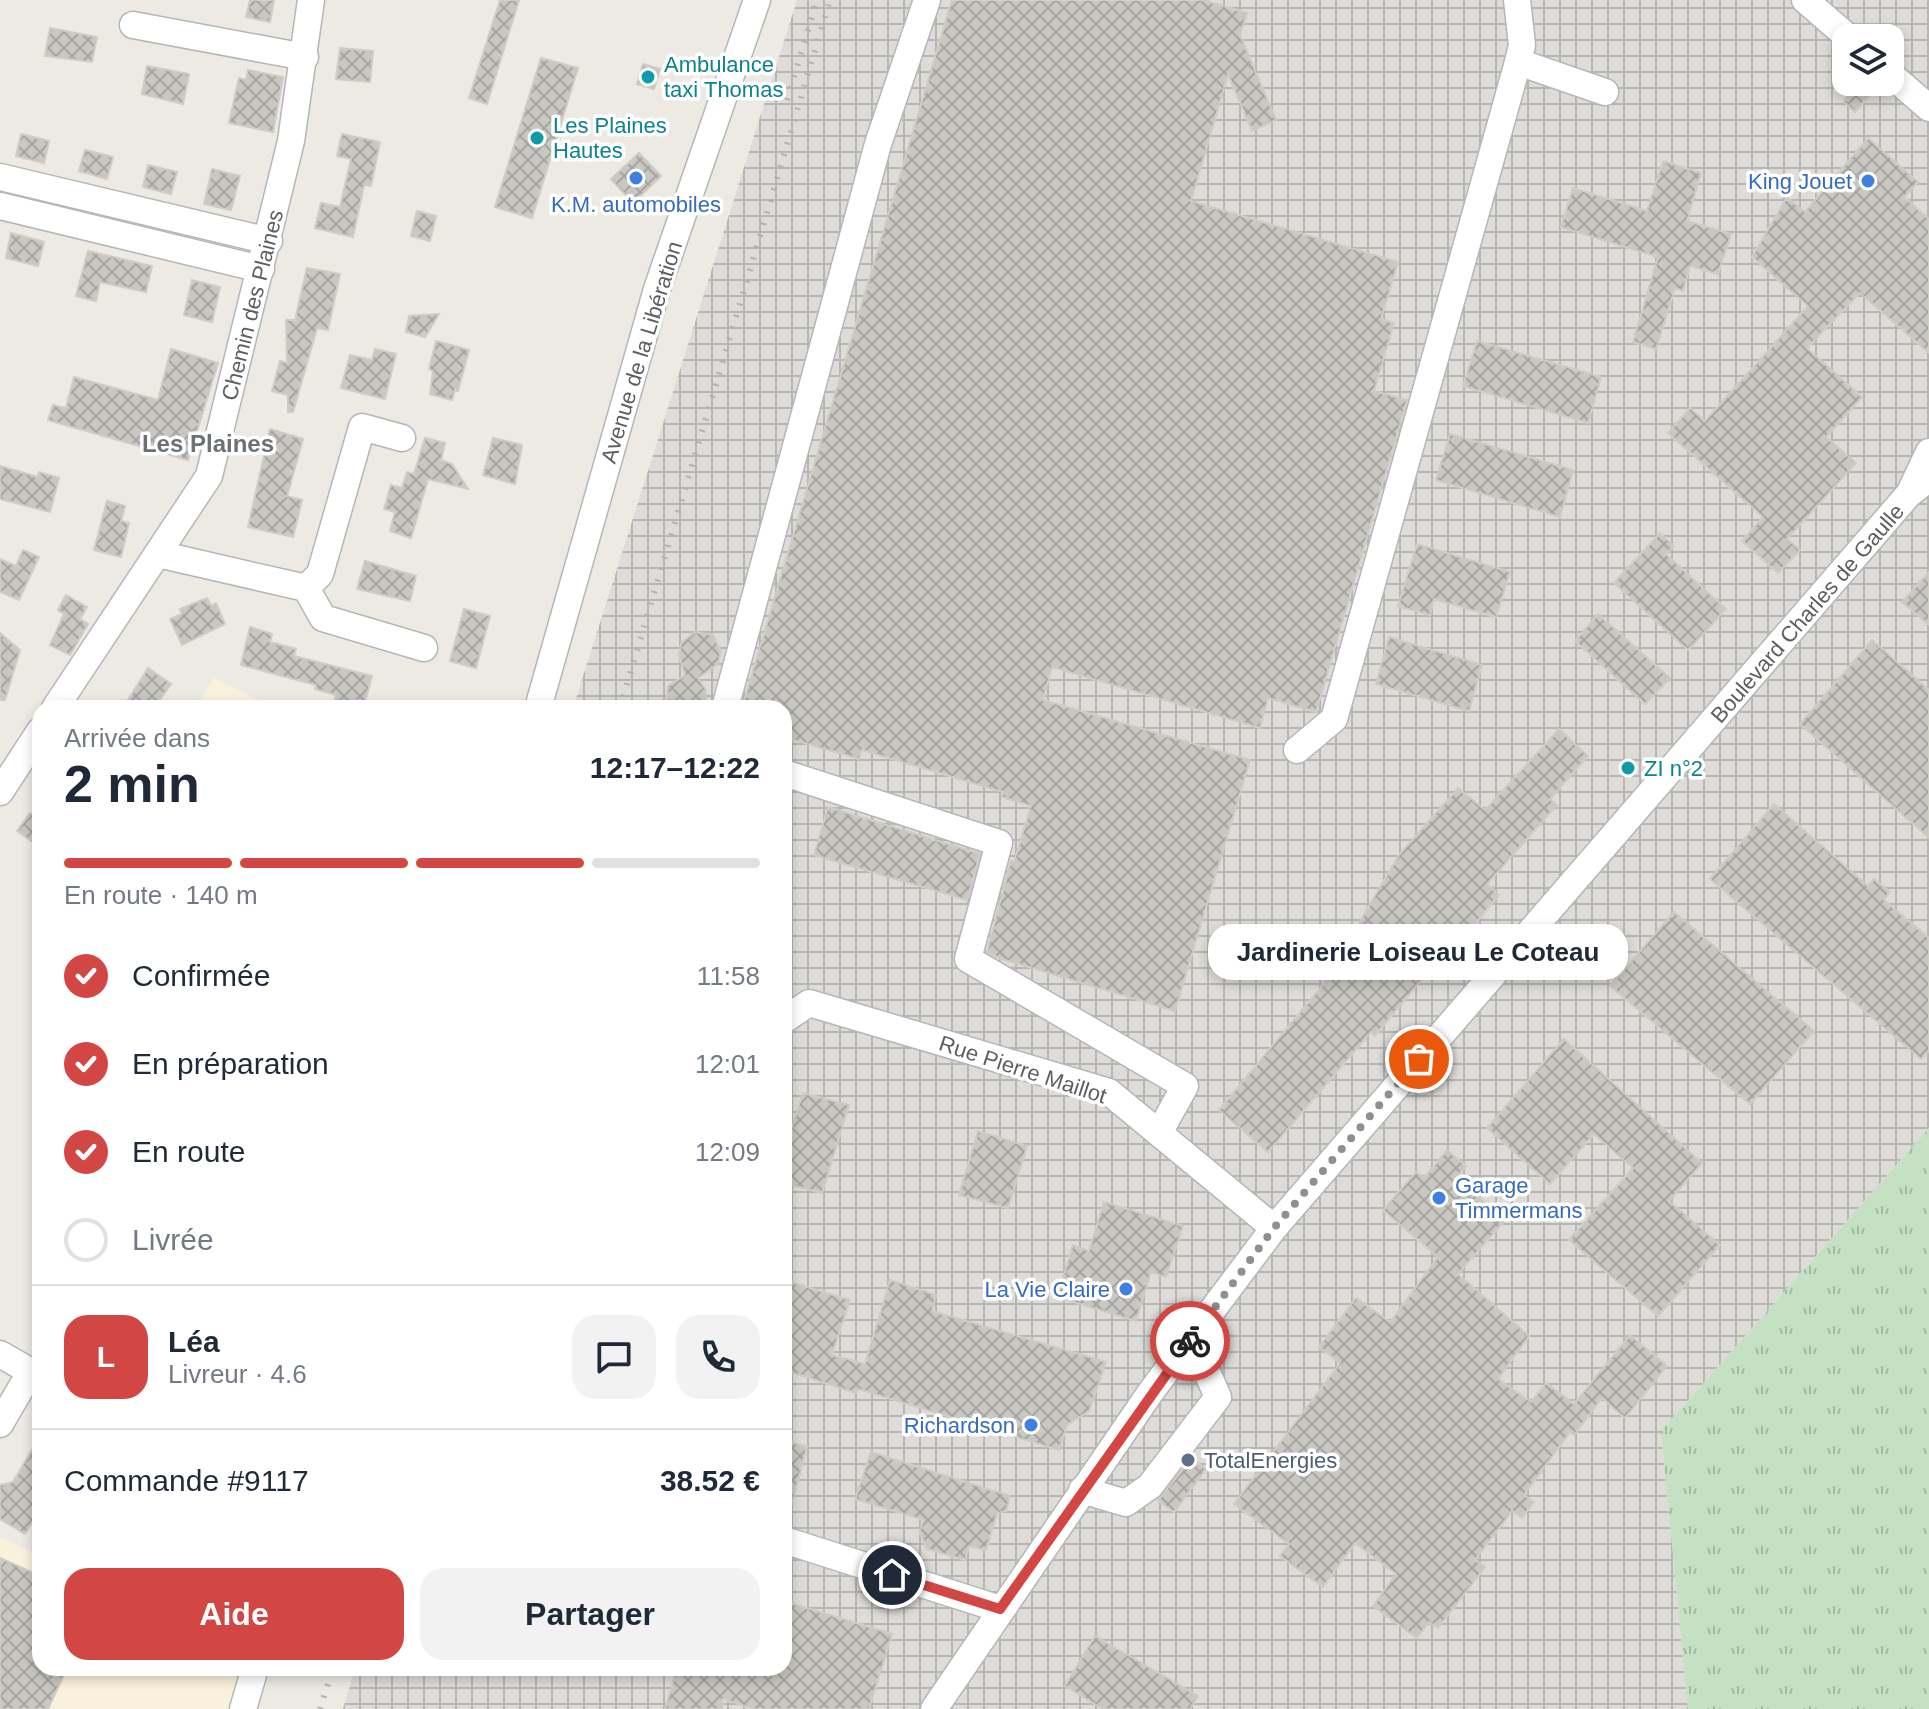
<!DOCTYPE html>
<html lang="fr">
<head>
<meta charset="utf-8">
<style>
  :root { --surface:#fff; --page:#f2f2f3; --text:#1f2937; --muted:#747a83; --line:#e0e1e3; --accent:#d24743 }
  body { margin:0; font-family:Helvetica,sans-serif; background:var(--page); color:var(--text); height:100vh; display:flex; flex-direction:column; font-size:30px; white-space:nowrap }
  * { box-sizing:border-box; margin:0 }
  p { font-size:26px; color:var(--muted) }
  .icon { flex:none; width:44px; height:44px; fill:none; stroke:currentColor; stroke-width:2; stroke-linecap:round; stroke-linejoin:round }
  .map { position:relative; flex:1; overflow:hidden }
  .side { position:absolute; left:32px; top:700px; width:760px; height:976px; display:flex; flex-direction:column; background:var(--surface); border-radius:24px; box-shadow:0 4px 12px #0003 }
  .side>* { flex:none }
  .buttons { position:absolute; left:1832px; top:24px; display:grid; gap:16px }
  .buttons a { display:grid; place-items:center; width:72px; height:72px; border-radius:16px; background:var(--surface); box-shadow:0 4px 12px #0003; font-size:40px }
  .pin { position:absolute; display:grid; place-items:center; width:68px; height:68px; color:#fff; margin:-34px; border:4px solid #fff; border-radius:50%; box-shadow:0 2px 8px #0007 }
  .courier { position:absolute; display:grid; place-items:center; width:80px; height:80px; margin:-40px; border:6px solid #d24743; border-radius:50%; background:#fff; color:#222; box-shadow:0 2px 10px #0007 }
  .bubble { position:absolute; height:56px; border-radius:24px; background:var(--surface); box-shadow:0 4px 12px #0003; font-size:26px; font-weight:700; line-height:56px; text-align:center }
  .summary em { font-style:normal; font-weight:700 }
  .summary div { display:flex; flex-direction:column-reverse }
  .summary { display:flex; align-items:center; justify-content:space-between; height:136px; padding:0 32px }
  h1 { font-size:52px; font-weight:700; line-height:60px }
  .bar { display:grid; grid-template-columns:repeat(4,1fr); gap:12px 8px; align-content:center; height:96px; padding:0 32px }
  .bar i { height:10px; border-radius:6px; background:var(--line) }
  .bar .on { background:var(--accent) }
  .bar p { grid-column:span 4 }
  .line { display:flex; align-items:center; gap:20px; padding:0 32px; border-top:2px solid var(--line) }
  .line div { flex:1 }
  .round { display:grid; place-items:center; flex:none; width:84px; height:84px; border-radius:24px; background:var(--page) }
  ol { padding:0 32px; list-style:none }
  li { display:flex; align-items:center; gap:24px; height:88px }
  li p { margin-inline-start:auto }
  li .icon { padding:8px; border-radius:50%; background:var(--accent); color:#fff; stroke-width:4 }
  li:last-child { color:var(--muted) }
  li i { width:44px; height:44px; border:4px solid var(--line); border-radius:50% }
  .primary-button { display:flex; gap:16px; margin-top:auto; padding:16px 32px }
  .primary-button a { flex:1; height:92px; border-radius:24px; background:var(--accent); color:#fff; font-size:32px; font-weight:700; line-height:92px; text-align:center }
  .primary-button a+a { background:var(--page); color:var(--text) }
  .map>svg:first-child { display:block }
  .commercial { fill:#f9f1db }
  .industrial { fill:url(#industrial-grid); fill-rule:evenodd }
  .grass { fill:url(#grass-tufts) }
  .building { fill:url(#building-cross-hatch); stroke:#d0cbc3; stroke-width:2 }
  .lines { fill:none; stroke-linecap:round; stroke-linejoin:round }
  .minor-casing { stroke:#b4b6b9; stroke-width:29 }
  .minor { stroke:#fff; stroke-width:26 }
  .rail { stroke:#b1b2b2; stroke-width:6; stroke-dasharray:2 10; stroke-linecap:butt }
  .done { stroke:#8e908f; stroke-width:8; stroke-dasharray:0 14.4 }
  .route { stroke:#d24743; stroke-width:10 }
  .culture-dot { fill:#0f9aa8; stroke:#fff; stroke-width:3 }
  .shop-dot { fill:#3f7fe0; stroke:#fff; stroke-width:3 }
  .service-dot { fill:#5c6f8a; stroke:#fff; stroke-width:3 }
  .labels { text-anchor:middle; stroke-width:7; stroke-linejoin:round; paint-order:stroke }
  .culture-label { font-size:22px; fill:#0d838f; stroke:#fff; text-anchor:start }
  .shop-label { font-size:22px; fill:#366cbe; stroke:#fff; text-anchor:end }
  .street-label { font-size:22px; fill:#5b5f62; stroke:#fff }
  .service-label { font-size:22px; fill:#4e5e75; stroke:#fff; text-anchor:start }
  .neighbourhood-label { font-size:24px; font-weight:bold; fill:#6d7174; stroke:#fff }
</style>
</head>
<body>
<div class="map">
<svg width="1929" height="1709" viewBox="0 0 1929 1709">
  <defs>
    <pattern id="industrial-grid" width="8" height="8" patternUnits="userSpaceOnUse" patternTransform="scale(2)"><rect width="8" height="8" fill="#dedcd8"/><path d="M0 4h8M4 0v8" fill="none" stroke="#b7b6b3"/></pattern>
    <pattern id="grass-tufts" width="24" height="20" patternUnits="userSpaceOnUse" patternTransform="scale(2)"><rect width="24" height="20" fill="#c4e1c3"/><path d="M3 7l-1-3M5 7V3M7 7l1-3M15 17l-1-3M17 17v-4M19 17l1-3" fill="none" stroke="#a2baa2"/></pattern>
    <pattern id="building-cross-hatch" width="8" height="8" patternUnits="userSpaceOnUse" patternTransform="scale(2)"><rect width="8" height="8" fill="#c9c7c2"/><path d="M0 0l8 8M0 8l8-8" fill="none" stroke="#a6a5a1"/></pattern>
  </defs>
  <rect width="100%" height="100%" fill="#eceae3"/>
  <!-- commercial -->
  <g class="commercial">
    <path d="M214 678 274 708H195Z"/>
    <path d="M0 1537 40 1556V1668H247L233 1709H0Z"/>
  </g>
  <!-- industrial -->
  <path class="industrial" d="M797 0H1929V1128L1661 1431 1688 1709H343L355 1668H784V708H573ZM1846 38H1890V82H1846Z"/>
  <!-- grass -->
  <path class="grass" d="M1929 1128V1709H1688L1661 1431Z"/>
  <!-- building -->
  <g class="building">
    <path d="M250 0H274L270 22 246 17Z"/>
    <path d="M500 0H519L487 104 469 98Z"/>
    <path d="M952 0H1203L1247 13 1240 35 1276 120 1252 131 1228 74 1191 201 1398 262 1381 319 1394 323 1374 391 1407 400 1316 712 1268 698 1260 728 1052 667 1043 700 1250 760 1175 1011 999 958 987 952 1011 861 1014 862 1031 806 1002 797 1003 792 862 750 859 759 784 737V708H742Z"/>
    <path d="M50 28 97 37 92 62 45 56Z"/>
    <path d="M340 48 373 51 370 82 336 79Z"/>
    <path d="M541 58 578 68 532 218 495 207Z"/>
    <path d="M643 64 660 69 654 89 637 84Z"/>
    <path d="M147 66 189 74 183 104 142 94Z"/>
    <path d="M248 70 283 77 273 132 229 123 239 78 246 80Z"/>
    <path d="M1855 82 1870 95 1855 112 1844 102Z"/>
    <path d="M21 134 49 141 44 163 16 156Z"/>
    <path d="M342 134 380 142 371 186 364 185 353 237 315 228 321 203 340 207 351 159 337 156Z"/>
    <path d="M1868 138 1918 182 1904 197 1929 219V353L1860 293 1807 348 1862 397 1826 437 1856 463 1787 539 1800 550 1778 573 1742 541 1763 517 1668 433 1690 408 1705 421 1808 306 1752 257 1787 197 1805 212Z"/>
    <path d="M85 150 113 157 107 179 79 171Z"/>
    <path d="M639 153 661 176 633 203 611 179Z"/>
    <path d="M1663 161 1701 173 1687 221 1731 234 1718 274 1690 266 1683 291 1675 288 1656 349 1633 342 1658 257 1561 227 1573 188 1647 211Z"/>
    <path d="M148 165 177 172 171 194 143 187Z"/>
    <path d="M212 169 240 176 231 210 204 204Z"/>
    <path d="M417 211 436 216 430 241 411 236Z"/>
    <path d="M11 233 44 242 38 266 6 258Z"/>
    <path d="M88 251 152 266 146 292 100 282 96 301 76 296Z"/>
    <path d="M307 268 340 274 328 330 317 328 293 412H288V395L272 391 280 361 287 363 286 320H295Z"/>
    <path d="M192 280 220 287 212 322 184 315Z"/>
    <path d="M439 314 425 337 406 332 409 316Z"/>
    <path d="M436 341 469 350 458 391 455 390 452 400 430 394 433 371 429 369Z"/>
    <path d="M1477 341 1601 377 1588 423 1463 386Z"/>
    <path d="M171 349 218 363 188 460 48 420 53 405 66 408 74 377 158 400Z"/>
    <path d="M375 349 396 354 385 399 341 388 350 355 372 360Z"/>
    <path d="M270 429 303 439 287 496 302 500 293 537 248 527Z"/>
    <path d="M1450 434 1573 470 1560 517 1436 480Z"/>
    <path d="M425 438 445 443 441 460 452 464 468 489 428 479 411 538 390 531 395 512 384 509 391 485 402 488 407 472 414 474Z"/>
    <path d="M493 438 522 445 515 484 483 475Z"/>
    <path d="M0 466 38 477 39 472 59 478 50 512 0 499Z"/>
    <path d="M107 501 125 506 121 521 129 523 121 557 94 550Z"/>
    <path d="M1660 533 1674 546 1666 554 1726 609 1688 650 1614 583Z"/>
    <path d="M1417 544 1510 572 1496 617 1434 599 1430 615 1398 606Z"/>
    <path d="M23 550 39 557 19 600 0 592V559L16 566Z"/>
    <path d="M365 561 416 576 410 601 357 589Z"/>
    <path d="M1929 572V625L1902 602Z"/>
    <path d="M66 595 87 607 80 619 88 624 70 655 50 645 64 614 58 610Z"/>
    <path d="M207 598 211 606 216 603 225 624 182 645 170 619 182 614 180 609Z"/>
    <path d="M464 609 490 616 476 668 450 661Z"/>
    <path d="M1598 614 1670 678 1645 704 1575 641Z"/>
    <path d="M250 627 272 634 270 642 296 649 294 656 372 676 365 702 355 700 353 708 333 705 336 695 315 689 316 685 241 665Z"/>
    <path d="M695 632 713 635 721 651 718 664 698 678 706 690V708H666L668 686 685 675 679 655 681 643Z"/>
    <path d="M0 633 20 650 5 700H0Z"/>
    <path d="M1389 637 1482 665 1469 711 1376 684Z"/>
    <path d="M1872 640 1929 690V838L1800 724Z"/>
    <path d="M148 668 171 684 154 708H123Z"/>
    <path d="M1559 729 1588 756 1550 799 1557 805 1487 884 1499 895 1435 972 1431 968 1375 1036 1371 1032 1268 1152 1219 1110 1322 986 1399 855 1458 788 1485 810Z"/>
    <path d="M1774 804 1868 886 1874 879 1890 892 1884 900 1929 938V1051L1921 1059 1710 879Z"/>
    <path d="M828 807 980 854 967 900 814 855Z"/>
    <path d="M30 813 40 820V847L17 831Z"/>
    <path d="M1674 912 1814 1031 1750 1104 1610 986Z"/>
    <path d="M1564 1039 1702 1163 1669 1201 1720 1245 1658 1316 1569 1240 1633 1168 1594 1134 1550 1184 1487 1128Z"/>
    <path d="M803 1093 849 1105 822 1193 784 1183V1153Z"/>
    <path d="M978 1131 1027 1146 1008 1208 959 1195Z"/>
    <path d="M1447 1150 1466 1166 1456 1178 1506 1219 1458 1274 1529 1336 1498 1379 1531 1402 1546 1383 1574 1404 1630 1335 1667 1366 1625 1418 1602 1398 1574 1435 1570 1432 1524 1495 1534 1502 1522 1518 1512 1511 1475 1560 1485 1567 1438 1628 1429 1622 1417 1638 1373 1606 1396 1574 1355 1543 1323 1587 1280 1556 1289 1544 1234 1504 1340 1363 1319 1347 1356 1298 1390 1322 1438 1257 1383 1210 1416 1172 1424 1178Z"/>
    <path d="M1104 1202 1183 1226 1166 1277 1151 1272 1136 1321 1057 1297 1073 1245 1089 1251Z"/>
    <path d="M784 1280 850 1300 832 1355 865 1364 890 1280 936 1295 932 1311 1106 1362 1089 1411 1067 1425 1059 1450 858 1389 856 1393 784 1370Z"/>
    <path d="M40 1436V1510L25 1534 0 1519V1485L13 1482Z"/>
    <path d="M784 1440 807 1447 790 1510 784 1509Z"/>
    <path d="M871 1452 1010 1496 1006 1511 997 1513 986 1550 969 1546 965 1560 927 1549 919 1531 924 1520 855 1499Z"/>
    <path d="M1192 1458 1206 1469 1174 1512 1158 1500Z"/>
    <path d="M0 1558 40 1576V1668H67L48 1709H0Z"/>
    <path d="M784 1601 892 1634 869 1709H754L723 1699 722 1709H665L677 1668H784Z"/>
    <path d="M1095 1636 1198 1696 1190 1709H1103L1065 1686Z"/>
  </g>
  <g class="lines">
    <!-- minor casing -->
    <g class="minor-casing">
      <g id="minor">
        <path d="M1805 0 1849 38"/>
        <path d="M133 25 305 57"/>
        <path d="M1518 62 1605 92"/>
        <path d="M1890 74 1929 108"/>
        <path d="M0 177 269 241"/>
        <path d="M0 206 261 269"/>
        <path d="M1910 492 1929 452"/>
        <path d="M158 554 306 588 323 618 424 648"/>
        <path d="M306 588 320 574 362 427 402 438"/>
        <path d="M55 708 209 476 291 141 311 0"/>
        <path d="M538 708 657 289 757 0"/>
        <path d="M725 708 878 144 927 0"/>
        <path d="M1297 750 1334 719 1518 62 1522 45 1517 0"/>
        <path d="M784 773 999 843 968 959 1185 1086 1159 1133"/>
        <path d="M0 792 40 731"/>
        <path d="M784 1020 809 1003 1109 1092 1274 1228"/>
        <path d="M0 1354 40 1377"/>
        <path d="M0 1424 31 1371"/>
        <path d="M1082 1490 1126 1503 1150 1486 1218 1397 1202 1361 1184 1348"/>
        <path d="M784 1540 1000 1609"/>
        <path d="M243 1709 255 1668"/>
        <path d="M934 1709 1150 1393 1274 1228 1908 495 1929 478"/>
      </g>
    </g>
    <!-- minor -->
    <use href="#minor" class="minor"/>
    <!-- rail -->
    <g class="rail">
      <path d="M787 100 817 0"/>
      <path d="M620 708 830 0"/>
      <path d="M320 1709 333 1668"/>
    </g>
  </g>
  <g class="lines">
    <!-- done -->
    <path class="done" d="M1190 1341 1274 1228 1419 1059"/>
    <!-- route -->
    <path class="route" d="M892 1575 1000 1609 1190 1341"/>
  </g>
  <!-- markers -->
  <g class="culture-dot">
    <circle cx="648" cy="77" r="8"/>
    <circle cx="537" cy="138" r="8"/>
    <circle cx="1628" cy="768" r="8"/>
  </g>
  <g class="shop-dot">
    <circle cx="636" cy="178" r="8"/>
    <circle cx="1868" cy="181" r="8"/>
    <circle cx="1439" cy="1198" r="8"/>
    <circle cx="1126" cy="1289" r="8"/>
    <circle cx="1031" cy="1425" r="8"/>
  </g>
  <circle class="service-dot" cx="1188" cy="1460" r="8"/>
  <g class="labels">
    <!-- culture labels -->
    <g class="culture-label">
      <text x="664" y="72">Ambulance<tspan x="664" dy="25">taxi Thomas</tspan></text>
      <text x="553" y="133">Les Plaines<tspan x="553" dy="25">Hautes</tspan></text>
      <text x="1644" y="776">ZI n°2</text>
    </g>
    <!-- shop labels -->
    <g class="shop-label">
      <text x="1852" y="189">King Jouet</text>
      <text x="636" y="212" text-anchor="middle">K.M. automobiles</text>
      <text x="1455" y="1193" text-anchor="start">Garage<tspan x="1455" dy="25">Timmermans</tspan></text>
      <text x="1110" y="1297">La Vie Claire</text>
      <text x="1015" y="1433">Richardson</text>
    </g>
    <!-- street labels -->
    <g class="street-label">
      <text transform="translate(252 305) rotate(-76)" y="8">Chemin des Plaines</text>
      <text transform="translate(641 352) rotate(-73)" y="8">Avenue de la Libération</text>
      <text transform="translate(1807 613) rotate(-49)" y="8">Boulevard Charles de Gaulle</text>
      <text transform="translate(1023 1069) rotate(18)" y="8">Rue Pierre Maillot</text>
    </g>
    <!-- service labels -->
    <g class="service-label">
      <text x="1204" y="1468">TotalEnergies</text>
    </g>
    <!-- neighbourhood labels -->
    <g class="neighbourhood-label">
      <text x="208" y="452">Les Plaines</text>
    </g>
  </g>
</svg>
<div class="buttons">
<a><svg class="icon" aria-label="layers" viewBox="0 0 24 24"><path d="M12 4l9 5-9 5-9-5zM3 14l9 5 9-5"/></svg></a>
</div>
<div class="pin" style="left:1419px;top:1059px;background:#ea580c"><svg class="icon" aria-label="bag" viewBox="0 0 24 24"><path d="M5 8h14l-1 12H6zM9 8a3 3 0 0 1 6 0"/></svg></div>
<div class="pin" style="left:892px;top:1575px;background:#1f2937"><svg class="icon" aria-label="home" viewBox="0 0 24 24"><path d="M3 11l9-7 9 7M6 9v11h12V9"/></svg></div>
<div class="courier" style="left:1190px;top:1341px"><svg class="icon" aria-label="bike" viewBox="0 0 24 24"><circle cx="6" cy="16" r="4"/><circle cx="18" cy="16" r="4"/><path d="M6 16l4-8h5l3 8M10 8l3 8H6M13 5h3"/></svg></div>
<div class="bubble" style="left:1208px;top:924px;width:420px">Jardinerie Loiseau Le Coteau</div>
<section class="side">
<div class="summary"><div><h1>2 min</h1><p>Arrivée dans</p></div><em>12:17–12:22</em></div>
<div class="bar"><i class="on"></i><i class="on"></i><i class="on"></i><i></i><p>En route · 140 m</p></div>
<ol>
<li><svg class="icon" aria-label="check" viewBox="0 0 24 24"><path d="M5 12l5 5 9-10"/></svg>Confirmée<p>11:58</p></li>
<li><svg class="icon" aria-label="check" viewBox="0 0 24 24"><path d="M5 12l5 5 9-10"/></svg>En préparation<p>12:01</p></li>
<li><svg class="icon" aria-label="check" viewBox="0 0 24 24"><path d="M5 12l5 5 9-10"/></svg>En route<p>12:09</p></li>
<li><i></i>Livrée</li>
</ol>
<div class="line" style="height:144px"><b class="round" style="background:var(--accent);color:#fff">L</b><div><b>Léa</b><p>Livreur · 4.6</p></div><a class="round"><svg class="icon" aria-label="chat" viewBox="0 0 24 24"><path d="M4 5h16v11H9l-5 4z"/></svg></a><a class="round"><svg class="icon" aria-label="phone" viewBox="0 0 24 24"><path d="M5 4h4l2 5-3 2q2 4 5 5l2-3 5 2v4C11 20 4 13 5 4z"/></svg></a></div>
<div class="line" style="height:104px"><div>Commande #9117</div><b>38.52 €</b></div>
<div class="primary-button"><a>Aide</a><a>Partager</a></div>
</section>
</div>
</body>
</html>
